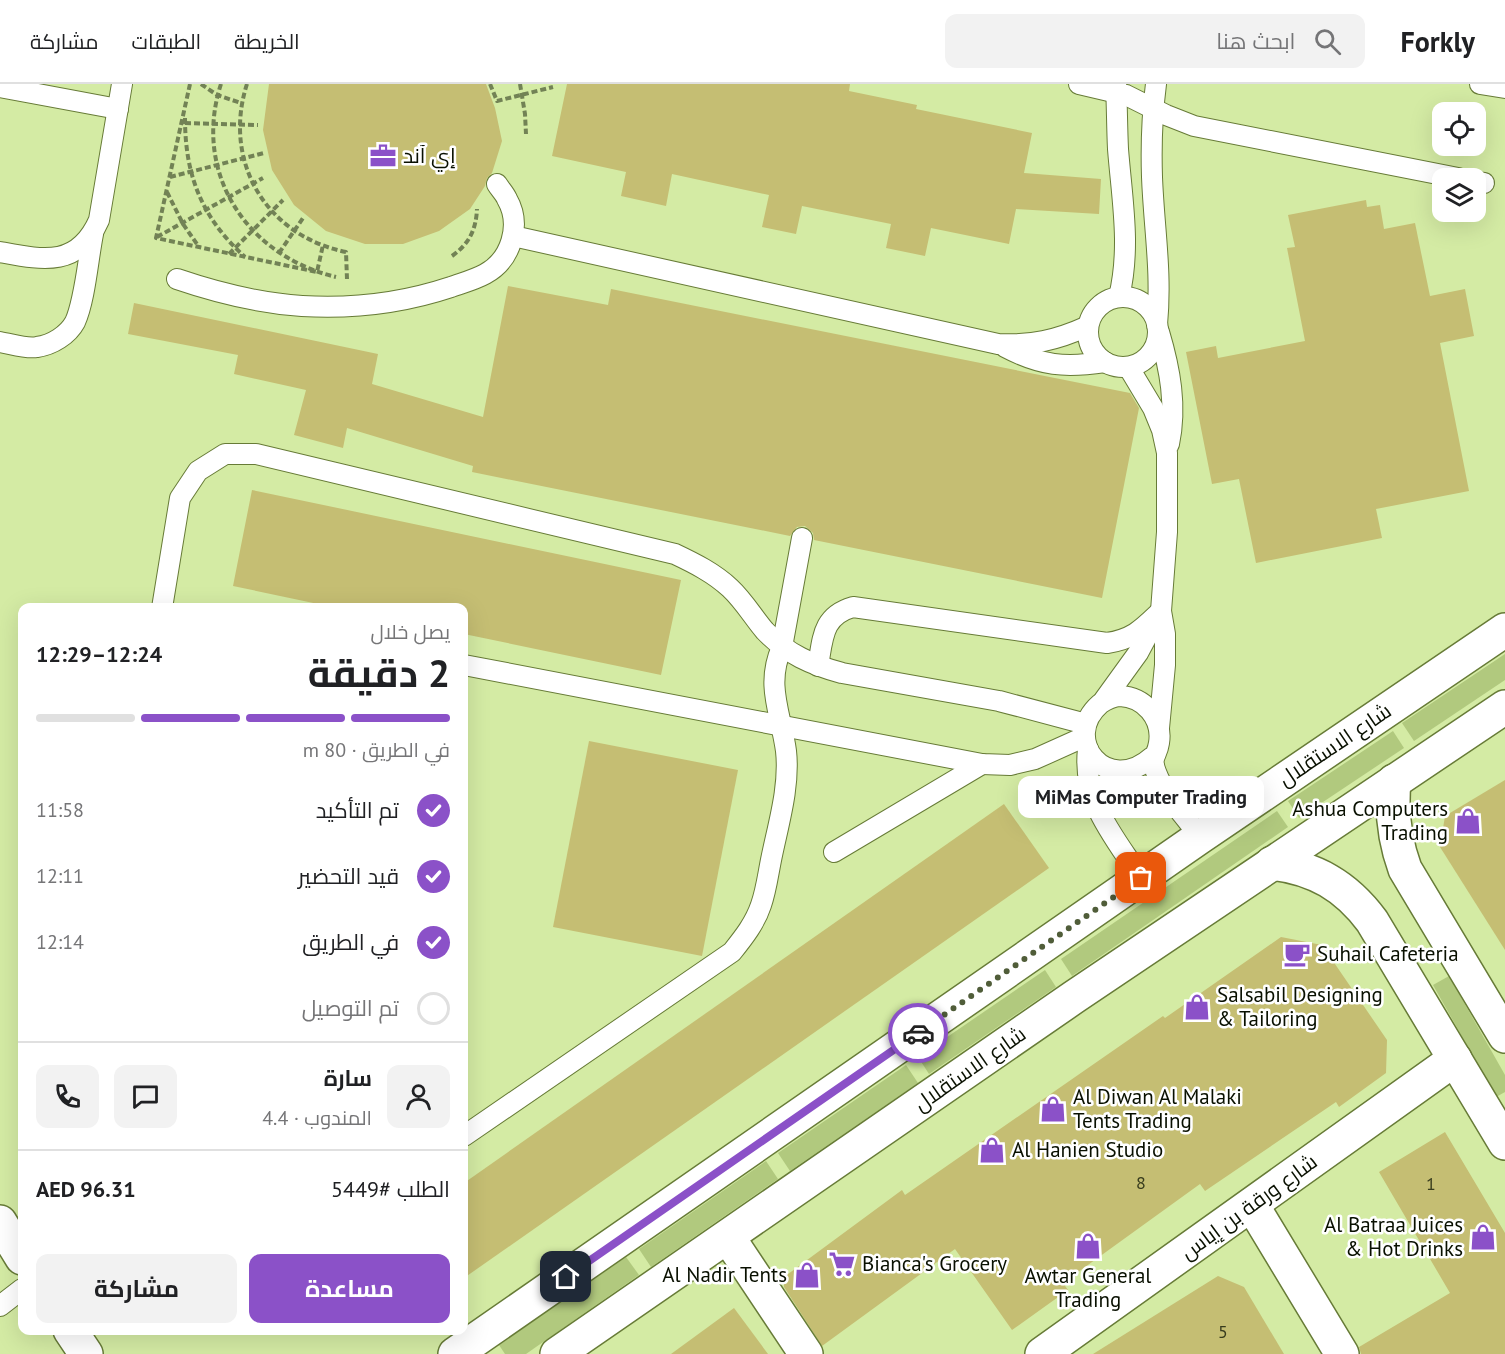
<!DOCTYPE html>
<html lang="ar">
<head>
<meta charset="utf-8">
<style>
  :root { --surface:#fff; --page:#f2f2f2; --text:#202124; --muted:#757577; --line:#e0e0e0; --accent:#8b51c8 }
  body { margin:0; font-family:"PT Sans",Cairo,sans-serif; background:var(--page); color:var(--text); direction:rtl; height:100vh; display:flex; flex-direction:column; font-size:22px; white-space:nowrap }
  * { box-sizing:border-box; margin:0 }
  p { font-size:20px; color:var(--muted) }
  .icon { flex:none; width:33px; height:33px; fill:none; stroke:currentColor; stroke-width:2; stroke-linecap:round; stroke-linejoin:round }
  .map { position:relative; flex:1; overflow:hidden; direction:ltr }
  .sheet { position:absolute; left:18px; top:519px; width:450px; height:732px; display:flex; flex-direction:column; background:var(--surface); border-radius:12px; box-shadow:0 6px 24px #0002; direction:rtl }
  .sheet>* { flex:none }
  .tools { position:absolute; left:1432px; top:18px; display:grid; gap:12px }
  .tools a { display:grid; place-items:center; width:54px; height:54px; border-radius:12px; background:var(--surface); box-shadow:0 6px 24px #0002; font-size:30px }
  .pin { position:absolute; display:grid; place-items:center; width:51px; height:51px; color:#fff; margin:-26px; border-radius:12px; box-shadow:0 3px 9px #0006 }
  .courier { position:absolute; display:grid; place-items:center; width:60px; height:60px; margin:-30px; border:4px solid #8b51c8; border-radius:50%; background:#fff; color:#222; box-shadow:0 2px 8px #0007 }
  .bubble { position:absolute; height:42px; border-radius:12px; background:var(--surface); box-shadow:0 6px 24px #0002; font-size:20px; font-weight:700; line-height:42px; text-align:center; direction:rtl }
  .head em { font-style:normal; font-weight:700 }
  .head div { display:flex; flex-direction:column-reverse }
  .head { display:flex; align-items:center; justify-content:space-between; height:102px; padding:0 18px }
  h1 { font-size:39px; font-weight:700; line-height:45px }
  .bar { display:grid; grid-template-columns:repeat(4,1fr); gap:9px 6px; align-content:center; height:72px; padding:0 18px }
  .bar i { height:8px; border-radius:4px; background:var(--line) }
  .bar .on { background:var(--accent) }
  .bar p { grid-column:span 4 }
  .line { display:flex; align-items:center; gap:15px; padding:0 18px; border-top:2px solid var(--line) }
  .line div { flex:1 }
  .round { display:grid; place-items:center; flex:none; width:63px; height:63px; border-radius:12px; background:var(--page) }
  ol { padding:0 18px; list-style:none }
  li { display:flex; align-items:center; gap:18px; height:66px }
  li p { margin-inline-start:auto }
  li .icon { padding:6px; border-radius:50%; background:var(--accent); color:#fff; stroke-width:4 }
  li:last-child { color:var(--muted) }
  li i { width:33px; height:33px; border:3px solid var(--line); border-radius:50% }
  .button { display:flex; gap:12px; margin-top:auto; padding:12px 18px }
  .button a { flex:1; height:69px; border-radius:12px; background:var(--accent); color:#fff; font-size:24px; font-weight:700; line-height:69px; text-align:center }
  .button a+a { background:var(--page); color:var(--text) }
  header { display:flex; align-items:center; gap:36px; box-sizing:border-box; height:84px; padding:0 30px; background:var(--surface); border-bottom:2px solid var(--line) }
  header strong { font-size:28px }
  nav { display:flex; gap:33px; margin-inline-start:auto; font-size:21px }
  .search { width:420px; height:54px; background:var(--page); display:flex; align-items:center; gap:15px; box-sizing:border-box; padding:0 21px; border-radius:12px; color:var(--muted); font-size:22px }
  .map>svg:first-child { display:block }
  .green { fill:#b1c97e }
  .building { fill:#c5be73 }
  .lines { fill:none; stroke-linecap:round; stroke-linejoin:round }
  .service-casing { stroke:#677b37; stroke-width:22 }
  .minor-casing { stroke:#677b37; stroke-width:36 }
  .tertiary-casing { stroke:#677b37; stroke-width:36 }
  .primary-casing { stroke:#677b37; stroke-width:36 }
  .path { stroke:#728255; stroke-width:4; stroke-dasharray:6 3; stroke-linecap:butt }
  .service { stroke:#fff; stroke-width:20 }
  .minor { stroke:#fff; stroke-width:33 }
  .tertiary { stroke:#fff; stroke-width:33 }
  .primary { stroke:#fff; stroke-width:33 }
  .done { stroke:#505d39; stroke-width:6; stroke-dasharray:0 10.8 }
  .route { stroke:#8b51c8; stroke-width:8 }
  .labels { text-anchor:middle; stroke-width:5; stroke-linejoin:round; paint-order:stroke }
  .number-label { font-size:18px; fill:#383c1d }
  .poi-label { font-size:21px; fill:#091000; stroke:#fff; text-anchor:start }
  .street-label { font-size:21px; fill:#091000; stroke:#fff }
</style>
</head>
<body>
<header>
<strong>Forkly</strong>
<div class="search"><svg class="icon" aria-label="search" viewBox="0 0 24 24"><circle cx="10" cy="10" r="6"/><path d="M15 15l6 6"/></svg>ابحث هنا</div>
<nav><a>الخريطة</a><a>الطبقات</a><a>مشاركة</a></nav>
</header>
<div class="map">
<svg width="1505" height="1270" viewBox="0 0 1505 1270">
  <rect width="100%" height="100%" fill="#d4eba4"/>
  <!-- green -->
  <g class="green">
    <path d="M1505 570V596L1414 657 1402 639Z"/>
    <path d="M1393 647 1404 664 1299 734 1288 717Z"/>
    <path d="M1277 727 1288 743 1072 892 1061 875Z"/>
    <path d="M1045 886 1056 903 929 990 918 973Z"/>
    <path d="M1449 892 1505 991V1008L1496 1013 1433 901Z"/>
    <path d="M906 981 918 999 790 1087 778 1069Z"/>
    <path d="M766 1077 778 1095 651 1183 639 1165Z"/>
    <path d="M626 1173 639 1191 526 1270H505L499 1261Z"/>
  </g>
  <!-- building -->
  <g class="building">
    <path d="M269 0H486L495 24 502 57 492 89 487 94 485 102 470 125 439 147 403 160H365L326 147 294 121 272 86 263 46Z"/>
    <path d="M567 0H850L849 7 917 21 916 25 1032 49 1024 89 1101 95 1099 130 1016 125 1009 160 931 144 925 172 886 164 891 140 802 122 796 150 762 143 769 111 672 90 666 122 621 112 626 88 552 72Z"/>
    <path d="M1366 116 1367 123 1380 121 1384 145 1415 139 1430 212 1465 205 1474 252 1440 259 1469 407 1376 425 1382 454 1256 479 1239 395 1212 400 1186 268 1216 262 1218 274 1305 257 1287 164 1295 163 1288 131Z"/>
    <path d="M508 202 608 221 611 205 1130 309 1139 324 1102 514 814 456 813 449 805 442 797 443 790 452 472 388 473 382 347 344 343 364 294 351 306 306 234 290 238 271 128 250 134 219 378 270 372 300 483 333Z"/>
    <path d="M252 406 681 496 661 591 464 550V524H337L233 502Z"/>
    <path d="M589 657 738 686 702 872 553 843Z"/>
    <path d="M1505 696V866L1440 763 1445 732Z"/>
    <path d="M1004 720 1049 784 464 1194V1099Z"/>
    <path d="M1281 853 1322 861 1387 956 1386 989 1339 1023 1336 1018 1205 1107 1200 1100 1063 1199 1068 1206 1012 1246 955 1165 822 1262 784 1203V1193L902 1106 905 1111 1163 932 1165 934Z"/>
    <path d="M1445 1048 1505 1149V1270H1361L1359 1263 1450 1209 1379 1088Z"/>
    <path d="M1218 1192 1244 1203 1284 1270H1093Z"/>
    <path d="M734 1224 768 1270H671Z"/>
  </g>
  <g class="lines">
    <!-- service casing -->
    <g class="service-casing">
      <g id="service">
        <path d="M1079 0 1126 11 1166 31 1194 42 1458 94"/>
        <path d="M1116 0C1117 22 1117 44 1118 65 1122 116 1131 163 1119 213"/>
        <path d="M1156 0C1152 31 1151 62 1152 93 1154 145 1162 188 1157 241"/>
        <path d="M1480 0 1505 4"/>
        <path d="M0 3 118 25"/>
        <path d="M1476 98 1484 99"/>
        <path d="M513 152 998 260C1031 262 1057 256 1088 242"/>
        <path d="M0 168C43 176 78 184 99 136L122 0"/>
        <path d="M177 195C218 209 258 219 302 222 352 225 403 219 451 203 462 199 474 196 485 190 511 176 522 141 507 115 505 110 500 105 497 100"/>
        <circle cx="1123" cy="248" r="35"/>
        <path d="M1159 248C1170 285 1177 322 1169 360"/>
        <path d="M0 258C12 260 26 265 37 263 52 261 68 251 75 238 85 216 88 175 93 150"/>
        <path d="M1005 263C1041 282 1065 284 1105 278"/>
        <path d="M1129 284 1153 324 1162 346 1167 369V448L1161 527 1165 550V581L1159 644"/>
        <path d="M162 524 180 414 198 387 225 370H256L675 470C694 479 714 489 730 504 744 517 753 533 765 547 787 570 812 581 842 589L999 617 1086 640"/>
        <path d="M464 581 982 680 1010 681 1035 675 1084 653"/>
        <path d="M818 582C823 554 822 532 853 523L1107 559C1134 555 1143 544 1161 527"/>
        <path d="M1104 616 1138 569 1154 539"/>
        <path d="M1088 665C1082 718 1114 752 1141 794"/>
        <path d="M1152 673C1107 713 1060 655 1100 620 1105 616 1114 612 1120 612 1144 613 1163 634 1159 659 1157 673 1150 672 1156 688 1165 712 1185 732 1200 753"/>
        <path d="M834 768 982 680"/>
        <path d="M464 1052 732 868C744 853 755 839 761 821 766 807 768 791 771 776 778 741 790 703 786 667 781 629 765 601 782 563L802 454"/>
        <path d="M0 1222 22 1205"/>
      </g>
    </g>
    <!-- minor casing -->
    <g class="minor-casing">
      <g id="minor">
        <path d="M1252 1121 1342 1270"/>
        <path d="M0 1138 22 1174"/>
        <path d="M728 1153 806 1270"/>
        <path d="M70 1246 86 1270"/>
        <path d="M1042 1270 1455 975"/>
      </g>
    </g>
    <!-- tertiary casing -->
    <g class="tertiary-casing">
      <g id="tertiary">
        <path d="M1394 697C1391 728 1394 755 1405 785L1505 952"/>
        <path d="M1272 779C1315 784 1346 802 1372 837L1505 1059"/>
      </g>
    </g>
    <!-- primary casing -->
    <g class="primary-casing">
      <g id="primary">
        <path d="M455 1270 1200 753 1505 546"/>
        <path d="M557 1270 1074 913 1505 623"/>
      </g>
    </g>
    <!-- path -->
    <g class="path">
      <path d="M190 0 156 154 317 188 323 161"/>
      <path d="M201 0 217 11 241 19"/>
      <path d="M221 0C192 89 247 172 336 193"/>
      <path d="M247 0C222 77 266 152 346 168L347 195"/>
      <path d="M490 0 497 17 553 3"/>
      <path d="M520 0 525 30 526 50"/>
      <path d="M185 34C185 92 202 134 245 173"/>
      <path d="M185 39 258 41"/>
      <path d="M170 93 264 69"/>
      <path d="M167 108 183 140 199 163"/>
      <path d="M157 153 263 94"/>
      <path d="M279 169 303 134"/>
      <path d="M229 170 283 116"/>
      <path d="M452 172C469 160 476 146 477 125"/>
    </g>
    <!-- service -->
    <use href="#service" class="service"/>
    <!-- minor -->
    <use href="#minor" class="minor"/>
    <!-- tertiary -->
    <use href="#tertiary" class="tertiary"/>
    <!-- primary -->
    <use href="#primary" class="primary"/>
  </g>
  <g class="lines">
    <!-- done -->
    <path class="done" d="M918 949 1141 794"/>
    <!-- route -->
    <path class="route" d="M566 1193 918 949"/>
  </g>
  <!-- icons -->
  <defs>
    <g id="office-bare" transform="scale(2.07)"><path d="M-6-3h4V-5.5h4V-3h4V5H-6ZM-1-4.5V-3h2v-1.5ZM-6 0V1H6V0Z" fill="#8b51c8" stroke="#fff" stroke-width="2.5" paint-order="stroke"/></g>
    <g id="shop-bare" transform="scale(2.07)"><path d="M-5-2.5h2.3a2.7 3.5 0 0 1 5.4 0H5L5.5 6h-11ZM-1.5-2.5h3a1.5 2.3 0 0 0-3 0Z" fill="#8b51c8" stroke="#fff" stroke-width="2.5" paint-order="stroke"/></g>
    <g id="cafe-bare" transform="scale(2.07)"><path d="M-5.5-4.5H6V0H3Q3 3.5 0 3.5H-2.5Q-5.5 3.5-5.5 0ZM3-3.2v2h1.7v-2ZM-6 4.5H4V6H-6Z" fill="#8b51c8" stroke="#fff" stroke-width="2.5" paint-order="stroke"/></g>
    <g id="supermarket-bare" transform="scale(2.07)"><path d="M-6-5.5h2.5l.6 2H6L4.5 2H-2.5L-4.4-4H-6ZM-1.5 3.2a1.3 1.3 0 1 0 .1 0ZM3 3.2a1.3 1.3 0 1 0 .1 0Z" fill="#8b51c8" stroke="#fff" stroke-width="2.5" paint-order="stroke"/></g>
  </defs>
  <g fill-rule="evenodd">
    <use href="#office-bare" x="383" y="72"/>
    <use href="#shop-bare" x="1468" y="737"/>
    <use href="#cafe-bare" x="1297" y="870"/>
    <use href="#shop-bare" x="1197" y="923"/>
    <use href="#shop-bare" x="1053" y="1025"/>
    <use href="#shop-bare" x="992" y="1066"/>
    <use href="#shop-bare" x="1483" y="1153"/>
    <use href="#shop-bare" x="1088" y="1162"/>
    <use href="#supermarket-bare" x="842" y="1180"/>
    <use href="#shop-bare" x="807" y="1191"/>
  </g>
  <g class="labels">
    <!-- number labels -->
    <g class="number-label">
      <text x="1141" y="1105">8</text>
      <text x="1431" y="1106">1</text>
      <text x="1223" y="1254">5</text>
    </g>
    <!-- poi labels -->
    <g class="poi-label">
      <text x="403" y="79">إي آند</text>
      <text x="1448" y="732" text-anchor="end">Ashua Computers<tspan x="1448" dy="24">Trading</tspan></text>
      <text x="1317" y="877">Suhail Cafeteria</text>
      <text x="1217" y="918">Salsabil Designing<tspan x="1217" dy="24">&amp; Tailoring</tspan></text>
      <text x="1073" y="1020">Al Diwan Al Malaki<tspan x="1073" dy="24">Tents Trading</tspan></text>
      <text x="1012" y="1073">Al Hanien Studio</text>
      <text x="1463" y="1148" text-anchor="end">Al Batraa Juices<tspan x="1463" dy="24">&amp; Hot Drinks</tspan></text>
      <text x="862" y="1187">Bianca's Grocery</text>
      <text x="787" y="1198" text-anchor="end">Al Nadir Tents</text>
      <text x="1088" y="1199" text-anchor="middle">Awtar General<tspan x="1088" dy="24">Trading</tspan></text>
    </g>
    <!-- street labels -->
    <g class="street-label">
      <text transform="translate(1335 661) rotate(-34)" y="7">شارع الاستقلال</text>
      <text transform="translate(970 985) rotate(-35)" y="7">شارع الاستقلال</text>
      <text transform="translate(1249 1123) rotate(-36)" y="7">شارع ورقة بن إياس</text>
    </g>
  </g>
</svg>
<div class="tools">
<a><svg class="icon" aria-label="locate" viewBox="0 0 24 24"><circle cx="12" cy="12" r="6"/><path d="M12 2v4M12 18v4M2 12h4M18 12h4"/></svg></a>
<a><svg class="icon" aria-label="layers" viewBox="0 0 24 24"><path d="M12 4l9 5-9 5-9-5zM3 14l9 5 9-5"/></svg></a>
</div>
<div class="pin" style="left:1141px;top:794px;background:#ea580c"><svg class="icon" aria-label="bag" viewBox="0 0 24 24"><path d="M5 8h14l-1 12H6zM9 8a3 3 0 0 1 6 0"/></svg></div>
<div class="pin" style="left:566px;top:1193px;background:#1f2937"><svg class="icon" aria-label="home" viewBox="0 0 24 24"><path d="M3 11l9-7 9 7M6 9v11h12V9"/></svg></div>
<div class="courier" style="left:918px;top:949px"><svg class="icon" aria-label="car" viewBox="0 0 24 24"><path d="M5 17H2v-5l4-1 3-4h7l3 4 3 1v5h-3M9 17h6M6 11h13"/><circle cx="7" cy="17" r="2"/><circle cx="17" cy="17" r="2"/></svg></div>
<div class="bubble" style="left:1018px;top:692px;width:246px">MiMas Computer Trading</div>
<section class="sheet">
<div class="head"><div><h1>2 دقيقة</h1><p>يصل خلال</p></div><em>12:24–12:29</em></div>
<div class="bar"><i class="on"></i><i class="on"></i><i class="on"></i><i></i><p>في الطريق · 80 m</p></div>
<ol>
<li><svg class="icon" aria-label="check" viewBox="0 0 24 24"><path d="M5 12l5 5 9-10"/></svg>تم التأكيد<p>11:58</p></li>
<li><svg class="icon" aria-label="check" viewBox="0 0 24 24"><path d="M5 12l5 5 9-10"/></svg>قيد التحضير<p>12:11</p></li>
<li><svg class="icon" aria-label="check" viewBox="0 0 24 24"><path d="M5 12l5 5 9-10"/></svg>في الطريق<p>12:14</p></li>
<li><i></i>تم التوصيل</li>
</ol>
<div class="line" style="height:108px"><a class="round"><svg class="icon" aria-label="person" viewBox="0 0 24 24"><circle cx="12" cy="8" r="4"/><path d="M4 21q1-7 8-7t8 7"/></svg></a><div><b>سارة</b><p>المندوب · 4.4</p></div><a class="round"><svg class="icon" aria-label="chat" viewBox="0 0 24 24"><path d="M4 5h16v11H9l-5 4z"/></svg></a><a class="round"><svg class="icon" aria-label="phone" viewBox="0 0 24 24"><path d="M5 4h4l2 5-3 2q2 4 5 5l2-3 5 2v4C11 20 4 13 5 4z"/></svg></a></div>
<div class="line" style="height:78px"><div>الطلب #5449</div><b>AED 96.31</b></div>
<div class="button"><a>مساعدة</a><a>مشاركة</a></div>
</section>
</div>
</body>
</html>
